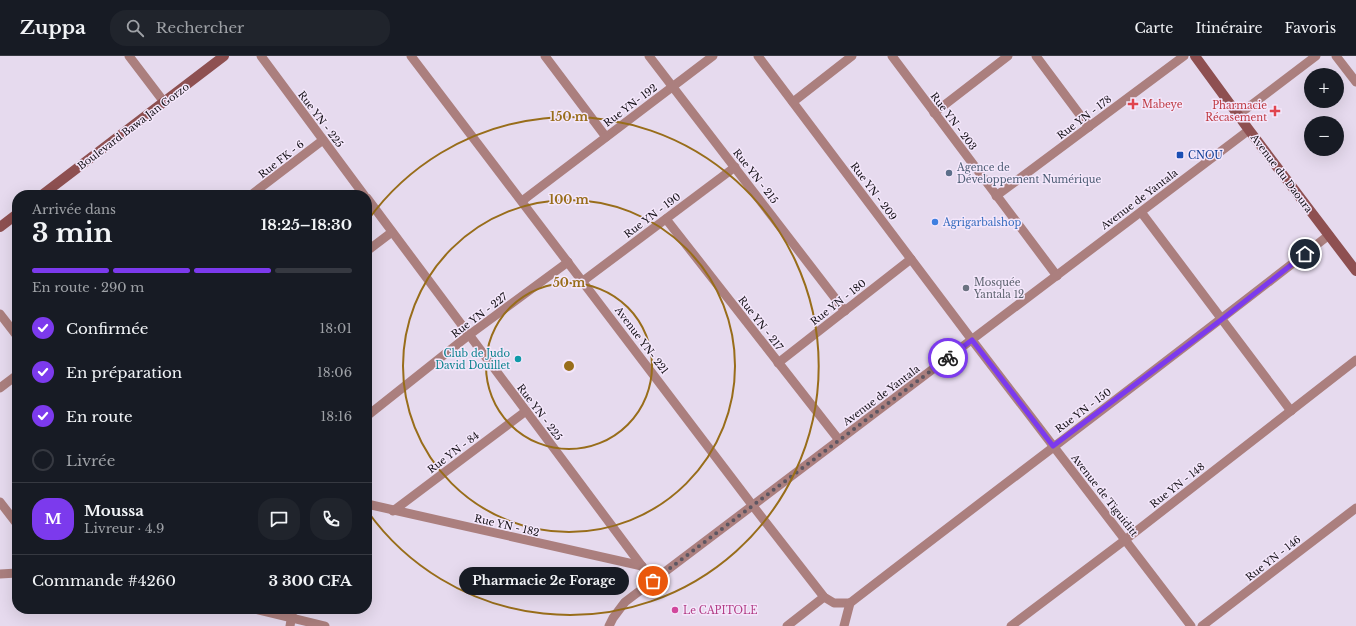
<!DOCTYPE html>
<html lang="fr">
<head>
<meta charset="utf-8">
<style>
  :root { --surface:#171b24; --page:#20242c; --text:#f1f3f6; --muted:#9ea1a6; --line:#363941; --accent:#7c3aed }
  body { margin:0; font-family:"Libre Baskerville",serif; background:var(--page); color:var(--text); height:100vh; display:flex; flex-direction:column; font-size:15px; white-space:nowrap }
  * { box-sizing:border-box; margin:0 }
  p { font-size:13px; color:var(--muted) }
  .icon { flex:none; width:22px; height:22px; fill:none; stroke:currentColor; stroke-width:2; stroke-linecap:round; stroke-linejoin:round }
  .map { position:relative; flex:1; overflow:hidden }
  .details { position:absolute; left:12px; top:134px; width:360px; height:424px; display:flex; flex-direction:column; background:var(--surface); border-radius:16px; box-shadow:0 4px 16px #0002 }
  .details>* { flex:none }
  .controls { position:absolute; left:1304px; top:12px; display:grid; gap:8px }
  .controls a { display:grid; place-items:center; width:40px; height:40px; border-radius:50%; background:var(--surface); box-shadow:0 4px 16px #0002; font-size:20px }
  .pin { position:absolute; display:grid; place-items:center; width:34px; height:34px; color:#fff; margin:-17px; border:2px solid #fff; border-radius:50%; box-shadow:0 1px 4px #0007 }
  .courier { position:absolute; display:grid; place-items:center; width:40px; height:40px; margin:-20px; border:3px solid #7c3aed; border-radius:50%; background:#fff; color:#222; box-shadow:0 1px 5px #0007 }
  .bubble { position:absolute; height:28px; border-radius:14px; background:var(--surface); box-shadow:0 4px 16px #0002; font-size:13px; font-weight:800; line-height:28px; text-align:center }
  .headline em { font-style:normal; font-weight:800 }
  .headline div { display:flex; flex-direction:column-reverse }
  .headline { display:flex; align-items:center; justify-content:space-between; height:68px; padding:0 20px }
  h1 { font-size:26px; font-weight:800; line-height:30px }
  .bar { display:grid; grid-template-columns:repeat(4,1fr); gap:6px 4px; align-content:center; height:48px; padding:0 20px }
  .bar i { height:5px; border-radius:3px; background:var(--line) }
  .bar .on { background:var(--accent) }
  .bar p { grid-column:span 4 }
  .line { display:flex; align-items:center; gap:10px; padding:0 20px; border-top:1px solid var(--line) }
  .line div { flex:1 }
  .round { display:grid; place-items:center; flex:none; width:42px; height:42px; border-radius:16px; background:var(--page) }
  ol { padding:0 20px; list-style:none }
  li { display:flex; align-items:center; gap:12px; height:44px }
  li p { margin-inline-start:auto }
  li .icon { padding:4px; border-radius:50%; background:var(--accent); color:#fff; stroke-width:4 }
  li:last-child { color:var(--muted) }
  li i { width:22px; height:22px; border:2px solid var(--line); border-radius:50% }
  header { display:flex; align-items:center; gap:24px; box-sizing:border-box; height:56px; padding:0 20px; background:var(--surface); border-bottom:1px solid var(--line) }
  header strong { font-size:19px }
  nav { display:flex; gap:22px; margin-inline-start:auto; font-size:14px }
  .search { width:280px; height:36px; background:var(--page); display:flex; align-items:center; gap:10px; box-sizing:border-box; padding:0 14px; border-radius:16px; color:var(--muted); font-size:15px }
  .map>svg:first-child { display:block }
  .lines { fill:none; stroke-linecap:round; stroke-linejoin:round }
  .street { stroke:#ab7f7e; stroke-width:9 }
  .secondary { stroke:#8e5051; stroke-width:10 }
  .done { stroke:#5e5762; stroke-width:4; stroke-dasharray:0 7.2 }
  .route { stroke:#7c3aed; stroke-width:5 }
  .ring { fill:none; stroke:#986d1a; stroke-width:2 }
  .health-dot { fill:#e0444e; stroke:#f4e7fb; stroke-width:1.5 }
  .transit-dot { fill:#1a4fb4; stroke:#f4e7fb; stroke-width:1.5 }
  .service-dot { fill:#5c6f8a; stroke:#f4e7fb; stroke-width:1.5 }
  .shop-dot { fill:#3f7fe0; stroke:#f4e7fb; stroke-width:1.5 }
  .worship-dot { fill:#6b7280; stroke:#f4e7fb; stroke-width:1.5 }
  .culture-dot { fill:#0f9aa8; stroke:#f4e7fb; stroke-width:1.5 }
  .hotel-dot { fill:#d1479c; stroke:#f4e7fb; stroke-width:1.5 }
  .labels { text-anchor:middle; stroke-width:3; stroke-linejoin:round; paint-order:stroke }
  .health-label { font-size:10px; fill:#be3a42; stroke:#f4e7fb; text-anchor:start }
  .street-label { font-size:10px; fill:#141016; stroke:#f4e7fb }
  .transit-label { font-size:10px; fill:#164399; stroke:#f4e7fb; text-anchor:start }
  .service-label { font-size:10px; fill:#4e5e75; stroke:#f4e7fb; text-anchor:start }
  .shop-label { font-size:10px; fill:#366cbe; stroke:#f4e7fb; text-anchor:start }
  .worship-label { font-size:10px; fill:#5b616d; stroke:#f4e7fb; text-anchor:start }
  .culture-label { font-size:10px; fill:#0d838f; stroke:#f4e7fb; text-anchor:end }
  .hotel-label { font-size:10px; fill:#b23c85; stroke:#f4e7fb; text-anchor:start }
  .centre { fill:#986d1a; stroke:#f4e7fb; stroke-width:2 }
  .ring-label { font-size:12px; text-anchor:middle; font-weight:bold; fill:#986d1a; stroke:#f4e7fb; stroke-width:3; stroke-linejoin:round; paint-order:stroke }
</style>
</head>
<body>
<header>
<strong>Zuppa</strong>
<div class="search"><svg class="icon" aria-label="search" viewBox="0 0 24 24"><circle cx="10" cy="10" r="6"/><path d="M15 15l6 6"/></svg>Rechercher</div>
<nav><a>Carte</a><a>Itinéraire</a><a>Favoris</a></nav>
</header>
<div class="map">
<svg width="1356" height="570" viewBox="0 0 1356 570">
  <rect width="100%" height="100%" fill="#e6daee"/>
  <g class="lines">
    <!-- street -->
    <g class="street">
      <path d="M129 0 164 46"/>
      <path d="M261 0 364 139"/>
      <path d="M411 0 753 450 824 541 834 547H850"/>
      <path d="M545 0 606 81"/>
      <path d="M649 0 845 255"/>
      <path d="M758 0 972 284 1191 570"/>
      <path d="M892 0 1057 220"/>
      <path d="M1036 0 1089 71"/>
      <path d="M1336 0 1356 26"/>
      <path d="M793 46 852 0"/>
      <path d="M934 57 1008 0"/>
      <path d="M1238 59 1316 0"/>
      <path d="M251 139 323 84"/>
      <path d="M996 140 1184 0"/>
      <path d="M367 142 653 525"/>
      <path d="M522 145 713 0"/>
      <path d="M1141 156 1291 355"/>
      <path d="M666 163 839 384"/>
      <path d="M367 195 392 176"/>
      <path d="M583 225 735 111"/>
      <path d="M0 258 17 280"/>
      <path d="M778 307 911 203"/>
      <path d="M0 332 17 319"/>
      <path d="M367 360 469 279 568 206"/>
      <path d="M0 446 17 468"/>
      <path d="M367 448 642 510"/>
      <path d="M393 455 526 355"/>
      <path d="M0 518 17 517"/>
      <path d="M850 547C1009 424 1171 303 1329 179"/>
      <path d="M255 553 325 570"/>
      <path d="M290 570 293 553"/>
      <path d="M609 570 613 562 625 546 1249 74"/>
      <path d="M787 570 824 541"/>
      <path d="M844 570 850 547"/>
      <path d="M1011 570 1125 484 1356 304"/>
      <path d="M1202 570 1356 452"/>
    </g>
    <!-- secondary -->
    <g class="secondary">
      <path d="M1195 0 1249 74 1356 215"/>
      <path d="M42 139 224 0"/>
      <path d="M0 171 17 158"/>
    </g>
  </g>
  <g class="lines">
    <!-- done -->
    <path class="done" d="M653 525 948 302"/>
    <!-- route -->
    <path class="route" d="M948 302 972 284 1053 390 1221 264 1305 198"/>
  </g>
  <!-- distance rings -->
  <g class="ring">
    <circle cx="569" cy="310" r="83"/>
    <circle cx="569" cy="310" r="166"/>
    <path d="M368 164A249 249 0 1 1 368 456"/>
  </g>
  <!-- markers -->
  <g class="health-dot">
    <path d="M1131 42h4v4h4v4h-4v4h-4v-4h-4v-4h4z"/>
    <path d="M1273 49h4v4h4v4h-4v4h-4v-4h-4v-4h4z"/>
  </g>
  <rect class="transit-dot" x="1176" y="95" width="8" height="8" rx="2"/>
  <circle class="service-dot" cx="949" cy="117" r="4"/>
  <circle class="shop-dot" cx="935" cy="166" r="4"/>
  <circle class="worship-dot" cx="966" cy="232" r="4"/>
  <circle class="culture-dot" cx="518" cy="303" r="4"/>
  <circle class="hotel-dot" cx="675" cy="554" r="4"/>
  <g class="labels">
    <!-- health labels -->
    <g class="health-label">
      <text x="1142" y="52">Mabeye</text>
      <text x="1267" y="53" text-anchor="end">Pharmacie<tspan x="1267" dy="12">Récasement</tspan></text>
    </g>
    <!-- street labels -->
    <g class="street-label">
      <text transform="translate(630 49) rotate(-37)" y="4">Rue YN- 192</text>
      <text transform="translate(1084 61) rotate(-37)" y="4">Rue YN - 178</text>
      <text transform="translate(321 63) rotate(53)" y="4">Rue YN - 225</text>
      <text transform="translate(954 65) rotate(53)" y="4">Rue YN - 203</text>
      <text transform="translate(133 70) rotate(-37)" y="4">Boulevard Bawa Jan Gorzo</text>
      <text transform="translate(281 103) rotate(-38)" y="4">Rue FK - 6</text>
      <text transform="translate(1282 117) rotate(53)" y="4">Avenue du Daoura</text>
      <text transform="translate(756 120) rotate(52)" y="4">Rue YN - 215</text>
      <text transform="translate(874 135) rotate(53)" y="4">Rue YN - 209</text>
      <text transform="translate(1139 143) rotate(-37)" y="4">Avenue de Yantala</text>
      <text transform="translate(652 159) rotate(-37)" y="4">Rue YN - 190</text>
      <text transform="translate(838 246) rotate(-38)" y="4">Rue YN - 180</text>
      <text transform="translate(479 259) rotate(-37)" y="4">Rue YN - 227</text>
      <text transform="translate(761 267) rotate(52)" y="4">Rue YN - 217</text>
      <text transform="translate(642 284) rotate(53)" y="4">Avenue YN- 221</text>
      <text transform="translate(881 339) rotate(-37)" y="4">Avenue de Yantala</text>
      <text transform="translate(1083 354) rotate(-37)" y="4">Rue YN - 150</text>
      <text transform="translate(540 356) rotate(53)" y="4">Rue YN - 225</text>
      <text transform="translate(453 396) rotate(-37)" y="4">Rue YN - 84</text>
      <text transform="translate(1177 429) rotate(-38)" y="4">Rue YN - 148</text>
      <text transform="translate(1105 439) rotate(52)" y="4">Avenue de Tiguiditt</text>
      <text transform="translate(507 469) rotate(13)" y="4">Rue YN - 182</text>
      <text transform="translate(1273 502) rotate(-38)" y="4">Rue YN - 146</text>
    </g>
    <!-- transit labels -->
    <g class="transit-label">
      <text x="1188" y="103">CNOU</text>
    </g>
    <!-- service labels -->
    <g class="service-label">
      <text x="957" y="115">Agence de<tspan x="957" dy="12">Développement Numérique</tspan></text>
    </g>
    <!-- shop labels -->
    <g class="shop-label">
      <text x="943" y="170">Agrigarbalshop</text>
    </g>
    <!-- worship labels -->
    <g class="worship-label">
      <text x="974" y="230">Mosquée<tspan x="974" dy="12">Yantala 12</tspan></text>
    </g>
    <!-- culture labels -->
    <g class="culture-label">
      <text x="510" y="301">Club de Judo<tspan x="510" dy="12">David Douillet</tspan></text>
    </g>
    <!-- hotel labels -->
    <g class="hotel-label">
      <text x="683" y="558">Le CAPITOLE</text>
    </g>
  </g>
  <circle cx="569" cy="310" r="6" class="centre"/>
  <g class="ring-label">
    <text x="569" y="65">150 m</text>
    <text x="569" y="148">100 m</text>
    <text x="569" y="231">50 m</text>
  </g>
</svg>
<div class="controls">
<a>+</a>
<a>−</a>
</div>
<div class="pin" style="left:653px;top:525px;background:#ea580c"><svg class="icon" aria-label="bag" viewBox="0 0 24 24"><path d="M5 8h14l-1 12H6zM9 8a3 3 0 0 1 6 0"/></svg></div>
<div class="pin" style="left:1305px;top:198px;background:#1f2937"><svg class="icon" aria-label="home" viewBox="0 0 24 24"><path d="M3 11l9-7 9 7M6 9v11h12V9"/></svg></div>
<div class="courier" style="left:948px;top:302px"><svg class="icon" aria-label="bike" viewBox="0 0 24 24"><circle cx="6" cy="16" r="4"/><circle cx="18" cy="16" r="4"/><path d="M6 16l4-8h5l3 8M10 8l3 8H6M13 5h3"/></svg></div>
<div class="bubble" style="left:459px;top:511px;width:170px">Pharmacie 2e Forage</div>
<section class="details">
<div class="headline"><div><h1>3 min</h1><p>Arrivée dans</p></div><em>18:25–18:30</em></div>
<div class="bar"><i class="on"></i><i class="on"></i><i class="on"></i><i></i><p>En route · 290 m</p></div>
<ol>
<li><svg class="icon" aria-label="check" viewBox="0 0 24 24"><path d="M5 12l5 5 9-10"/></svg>Confirmée<p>18:01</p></li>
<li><svg class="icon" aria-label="check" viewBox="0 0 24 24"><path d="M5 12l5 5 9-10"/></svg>En préparation<p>18:06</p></li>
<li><svg class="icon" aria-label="check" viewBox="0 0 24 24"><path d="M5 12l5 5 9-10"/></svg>En route<p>18:16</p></li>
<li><i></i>Livrée</li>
</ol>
<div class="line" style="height:72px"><b class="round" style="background:var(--accent);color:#fff">M</b><div><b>Moussa</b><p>Livreur · 4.9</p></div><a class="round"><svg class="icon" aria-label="chat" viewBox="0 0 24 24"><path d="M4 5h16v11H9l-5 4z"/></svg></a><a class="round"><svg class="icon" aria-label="phone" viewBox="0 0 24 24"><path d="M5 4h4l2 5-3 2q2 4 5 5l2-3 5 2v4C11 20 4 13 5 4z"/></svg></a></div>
<div class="line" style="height:52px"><div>Commande #4260</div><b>3 300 CFA</b></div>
</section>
</div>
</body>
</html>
